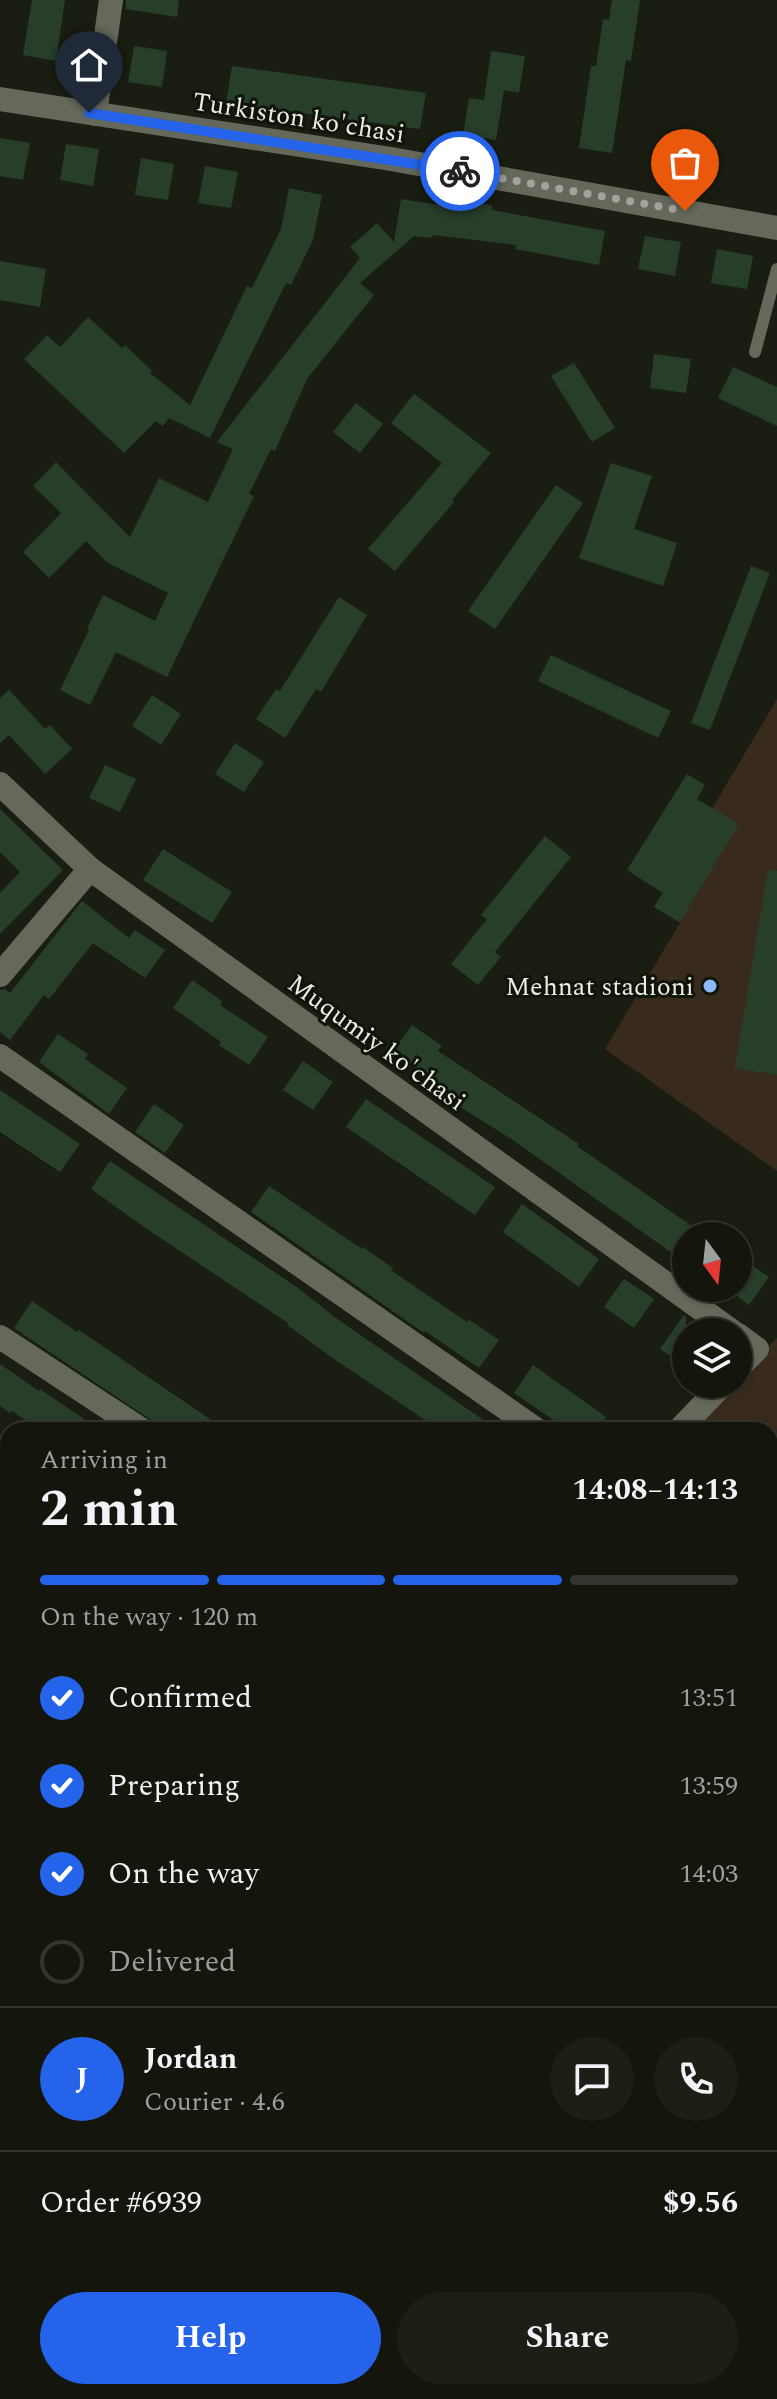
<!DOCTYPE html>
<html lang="en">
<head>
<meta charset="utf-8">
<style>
  :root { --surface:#14160d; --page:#1d1f16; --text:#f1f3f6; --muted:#9d9f9d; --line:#33352e; --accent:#2563eb }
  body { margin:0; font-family:Spectral,serif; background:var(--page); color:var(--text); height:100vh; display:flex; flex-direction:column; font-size:30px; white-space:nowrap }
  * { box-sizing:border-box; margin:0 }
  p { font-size:26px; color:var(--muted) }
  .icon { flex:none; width:44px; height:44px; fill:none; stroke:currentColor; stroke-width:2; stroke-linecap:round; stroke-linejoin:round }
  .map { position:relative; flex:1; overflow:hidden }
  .sheet { position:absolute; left:0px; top:1422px; width:778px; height:978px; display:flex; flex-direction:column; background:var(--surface); border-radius:24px 24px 0 0; box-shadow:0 2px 6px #0004,0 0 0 2px var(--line) }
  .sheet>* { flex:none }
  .needle { width:52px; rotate:165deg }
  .tools { position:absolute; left:672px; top:1222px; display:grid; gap:16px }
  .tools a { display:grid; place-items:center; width:80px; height:80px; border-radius:50%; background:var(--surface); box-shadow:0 2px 6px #0004,0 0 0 2px var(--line); font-size:40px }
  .pin { position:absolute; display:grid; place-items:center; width:68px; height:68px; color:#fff; margin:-82px -34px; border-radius:50% 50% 50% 0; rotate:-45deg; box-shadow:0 0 8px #0007 }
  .pin .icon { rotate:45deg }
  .courier { position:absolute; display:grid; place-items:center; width:80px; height:80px; margin:-40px; border:6px solid #2563eb; border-radius:50%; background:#fff; color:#222; box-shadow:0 2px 10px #0007 }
  .head em { font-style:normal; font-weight:700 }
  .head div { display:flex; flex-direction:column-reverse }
  .head { display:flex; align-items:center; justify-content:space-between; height:136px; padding:0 40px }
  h1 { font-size:52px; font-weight:700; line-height:60px }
  .bar { display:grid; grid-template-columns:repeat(4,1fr); gap:12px 8px; align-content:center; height:96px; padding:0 40px }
  .bar i { height:10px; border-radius:6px; background:var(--line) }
  .bar .current { background:var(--accent) }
  .bar p { grid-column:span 4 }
  .line { display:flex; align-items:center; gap:20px; padding:0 40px; border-top:2px solid var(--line) }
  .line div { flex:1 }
  .round { display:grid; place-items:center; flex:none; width:84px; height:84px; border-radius:42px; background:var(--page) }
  ol { padding:0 40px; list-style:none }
  li { display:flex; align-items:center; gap:24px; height:88px }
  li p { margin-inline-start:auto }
  li .icon { padding:8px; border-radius:50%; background:var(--accent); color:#fff; stroke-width:4 }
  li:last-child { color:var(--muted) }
  li i { width:44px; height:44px; border:4px solid var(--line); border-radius:50% }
  .button { display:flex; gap:16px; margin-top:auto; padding:16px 40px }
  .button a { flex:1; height:92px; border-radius:48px; background:var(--accent); color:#fff; font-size:32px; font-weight:700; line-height:92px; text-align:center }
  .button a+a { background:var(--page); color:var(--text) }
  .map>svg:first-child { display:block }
  .green { fill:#382b1d }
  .building { fill:#273e2b }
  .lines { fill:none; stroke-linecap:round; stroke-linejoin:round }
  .path { stroke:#5f6258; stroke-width:4; stroke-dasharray:2 6; stroke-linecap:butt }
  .lane { stroke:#64695b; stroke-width:12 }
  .street { stroke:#64695b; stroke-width:24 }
  .done { stroke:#a1a49b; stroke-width:8; stroke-dasharray:0 14.4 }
  .route { stroke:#2563eb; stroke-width:10 }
  .poi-dot { fill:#8eb8fd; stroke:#111409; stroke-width:3 }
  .labels { text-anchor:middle; stroke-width:6; stroke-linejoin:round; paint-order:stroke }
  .street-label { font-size:26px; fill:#eaede5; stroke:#111409 }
  .poi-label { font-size:26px; fill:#eaede5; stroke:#111409; text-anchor:end }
</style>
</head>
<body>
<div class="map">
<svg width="777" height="2399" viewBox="0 0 777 2399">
  <rect width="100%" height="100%" fill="#1a1d11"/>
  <!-- green -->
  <g class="green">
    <path d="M777 699V1171L605 1049 680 923 654 907Z"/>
    <path d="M777 1338V1855L770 1850V1430H687L730 1384H738V1375Z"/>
    <path d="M777 1925V2399H483L487 2392H770V1936Z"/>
  </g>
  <!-- building -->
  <g class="building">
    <path d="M32 0H65L56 61 23 55Z"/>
    <path d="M126 0H179L177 17 126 9Z"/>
    <path d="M612 0H640L631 61 626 60 612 153 579 148 591 66H596L603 19 609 20Z"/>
    <path d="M134 46 167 51 162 87 128 82Z"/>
    <path d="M491 51 525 56 519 93 504 90 496 140 463 135 469 98 484 100Z"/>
    <path d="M232 66 426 93 420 129 226 103Z"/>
    <path d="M0 138 30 143 23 180 0 176Z"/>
    <path d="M66 144 99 149 93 186 60 180Z"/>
    <path d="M141 158 174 164 168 200 135 195Z"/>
    <path d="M205 166 238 172 231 208 198 203Z"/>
    <path d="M289 188 322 195 313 240 291 285 286 283 210 438 169 418 163 426 156 421 124 453 24 359 47 335 60 347 88 317 122 348 125 345 152 371 150 373 190 405 247 286 252 288 281 229Z"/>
    <path d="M401 199 458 208 459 201 492 205V210L605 231 599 265 515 249 516 245 433 235 432 238 414 236 360 283 374 295 307 379 275 451 271 449 249 494 254 496 167 677 116 652 90 705 60 690 89 630 87 629 103 595 155 621 168 593 108 563 86 541 49 578 23 552 61 513 33 486 56 462 130 537 159 478 208 502 233 449 217 442 360 258 350 247 377 223 394 242Z"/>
    <path d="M645 236 681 242 675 276 638 269Z"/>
    <path d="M717 249 753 256 747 289 711 283Z"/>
    <path d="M0 261 46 269 40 307 0 300Z"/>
    <path d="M654 354 691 359 686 393 650 388Z"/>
    <path d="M574 363 615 428 592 442 551 376Z"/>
    <path d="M733 367 777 387V426L718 398Z"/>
    <path d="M414 394 491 453 452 500 454 502 395 571 368 549 442 463 391 423Z"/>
    <path d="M356 403 383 424 360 453 333 432Z"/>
    <path d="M611 463 652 476 634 529 677 543 663 586 579 558Z"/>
    <path d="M556 485 583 503 495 629 468 611Z"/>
    <path d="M751 566 770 573 710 730 691 723Z"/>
    <path d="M339 597 367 615 321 692 316 689 285 738 256 719 276 689 280 691Z"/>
    <path d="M551 655 671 711 658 738 538 681Z"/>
    <path d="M9 690 45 729 50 725 72 749 45 774 9 735 0 743V698Z"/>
    <path d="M152 695 181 714 161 745 132 726Z"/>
    <path d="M235 743 264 762 244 792 215 774Z"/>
    <path d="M105 765 136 779 120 812 89 798Z"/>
    <path d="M687 774 705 785 697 799 739 824 680 922 654 907 663 893 627 870Z"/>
    <path d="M0 809 63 870 0 934V893L20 872 0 852Z"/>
    <path d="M545 836 571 857 495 952 501 957 478 985 451 964 487 919 481 915Z"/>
    <path d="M163 849 232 892 212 923 143 880Z"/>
    <path d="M768 870 777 871V1075L735 1068Z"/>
    <path d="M82 901 129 938 135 930 165 950 145 978 93 943 49 999 44 995 10 1040 0 1032V990L5 989 10 993Z"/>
    <path d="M192 980 222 1001 220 1005 268 1037 249 1065 219 1045 221 1042 173 1008Z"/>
    <path d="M412 1025 442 1046 438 1051 579 1144 577 1146 706 1236H686V1263L513 1140 441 1095 445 1089 392 1053Z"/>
    <path d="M58 1034 88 1054 85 1059 127 1088 109 1114 39 1062Z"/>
    <path d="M303 1061 333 1082 313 1110 283 1090Z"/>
    <path d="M0 1090 80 1144 60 1172 0 1132Z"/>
    <path d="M366 1099 495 1187 475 1215 346 1127Z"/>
    <path d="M154 1104 184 1125 165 1153 135 1132Z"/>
    <path d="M110 1161 298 1288 336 1318 498 1430H440L334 1359 287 1325 288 1323 144 1227 91 1189Z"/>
    <path d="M269 1186 362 1249 363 1247 393 1268 392 1271 467 1322 468 1319 499 1340 479 1368 425 1331 424 1333 251 1212Z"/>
    <path d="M522 1204 599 1259 579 1287 503 1232Z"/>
    <path d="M738 1256 769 1277 749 1305 738 1297Z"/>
    <path d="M624 1279 654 1299 634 1328 604 1307Z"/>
    <path d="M32 1301 77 1332 79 1330 226 1430H166L14 1328Z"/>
    <path d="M684 1315 686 1317V1367L660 1349Z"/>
    <path d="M0 1364 39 1391 40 1389 100 1430H40L12 1411 10 1413 0 1406Z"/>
    <path d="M533 1365 606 1417 597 1430H553L558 1423 514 1393Z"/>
  </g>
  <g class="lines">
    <!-- path -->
    <g class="path">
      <path d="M770 1581 777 1572"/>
      <path d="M770 1706 777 1697"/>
      <path d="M770 1786 777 1792"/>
      <path d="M770 1820 777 1810"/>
      <path d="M770 1833 777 1839"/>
      <path d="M770 2150 777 2141"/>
      <path d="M770 2380 777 2376"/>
      <path d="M617 2392 618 2399"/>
      <path d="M756 2392V2399"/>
      <path d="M710 2399 737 2392"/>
    </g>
    <!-- lane -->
    <path class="lane" d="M755 352 777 269"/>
    <!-- street -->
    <g class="street">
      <path d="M0 99 391 159 777 228"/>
      <path d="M95 114 111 0"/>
      <path d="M0 784 90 869 733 1332"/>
      <path d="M0 975 90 869"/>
      <path d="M0 1056 537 1430"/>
      <path d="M738 1335 757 1349 738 1368"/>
      <path d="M0 1337 142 1430"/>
      <path d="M679 1430 723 1384"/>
      <path d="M0 1604 8 1610"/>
      <path d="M770 1863 777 1869"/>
      <path d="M0 1889 8 1895"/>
      <path d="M770 1916 777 1904"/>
      <path d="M0 2080 8 2067"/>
      <path d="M0 2156 8 2161"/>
      <path d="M369 2392 375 2399"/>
      <path d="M474 2399 478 2392"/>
    </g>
  </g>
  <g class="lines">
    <!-- done -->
    <path class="done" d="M460 171 685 211"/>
    <!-- route -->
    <path class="route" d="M89 113 460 171"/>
  </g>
  <!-- markers -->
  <circle class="poi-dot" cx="710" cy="986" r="8"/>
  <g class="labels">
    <!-- street labels -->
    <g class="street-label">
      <text transform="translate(299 117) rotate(9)" y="9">Turkiston ko'chasi</text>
      <text transform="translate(377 1042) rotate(36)" y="9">Muqumiy ko'chasi</text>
    </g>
    <!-- poi labels -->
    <g class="poi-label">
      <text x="694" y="995">Mehnat stadioni</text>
    </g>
  </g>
</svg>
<div class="tools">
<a><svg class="needle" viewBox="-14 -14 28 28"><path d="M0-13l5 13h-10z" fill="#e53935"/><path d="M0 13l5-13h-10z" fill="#9d9f9d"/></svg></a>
<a><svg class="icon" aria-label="layers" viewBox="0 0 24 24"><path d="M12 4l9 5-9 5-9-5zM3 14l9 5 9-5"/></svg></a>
</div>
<div class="pin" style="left:685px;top:211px;background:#ea580c"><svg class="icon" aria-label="bag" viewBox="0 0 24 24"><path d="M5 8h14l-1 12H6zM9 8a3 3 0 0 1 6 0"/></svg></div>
<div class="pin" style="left:89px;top:113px;background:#1f2937"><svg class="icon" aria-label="home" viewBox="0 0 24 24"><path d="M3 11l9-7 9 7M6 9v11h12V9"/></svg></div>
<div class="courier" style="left:460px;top:171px"><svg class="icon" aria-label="bike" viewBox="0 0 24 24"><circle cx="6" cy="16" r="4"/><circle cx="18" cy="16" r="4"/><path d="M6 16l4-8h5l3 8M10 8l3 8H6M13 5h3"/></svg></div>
<section class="sheet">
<div class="head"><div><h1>2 min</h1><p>Arriving in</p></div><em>14:08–14:13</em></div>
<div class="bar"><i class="current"></i><i class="current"></i><i class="current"></i><i></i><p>On the way · 120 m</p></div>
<ol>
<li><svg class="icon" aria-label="check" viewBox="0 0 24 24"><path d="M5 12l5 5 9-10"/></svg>Confirmed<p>13:51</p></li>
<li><svg class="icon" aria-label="check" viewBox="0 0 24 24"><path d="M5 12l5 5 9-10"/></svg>Preparing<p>13:59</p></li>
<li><svg class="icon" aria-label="check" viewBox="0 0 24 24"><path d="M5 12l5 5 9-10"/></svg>On the way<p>14:03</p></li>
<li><i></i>Delivered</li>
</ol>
<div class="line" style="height:144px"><b class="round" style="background:var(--accent);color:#fff">J</b><div><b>Jordan</b><p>Courier · 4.6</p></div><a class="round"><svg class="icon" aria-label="chat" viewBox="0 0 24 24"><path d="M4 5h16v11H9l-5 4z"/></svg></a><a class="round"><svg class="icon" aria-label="phone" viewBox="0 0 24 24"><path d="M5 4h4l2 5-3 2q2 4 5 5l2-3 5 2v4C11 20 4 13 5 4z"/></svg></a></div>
<div class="line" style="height:104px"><div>Order #6939</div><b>$9.56</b></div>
<div class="button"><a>Help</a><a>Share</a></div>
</section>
</div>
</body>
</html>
